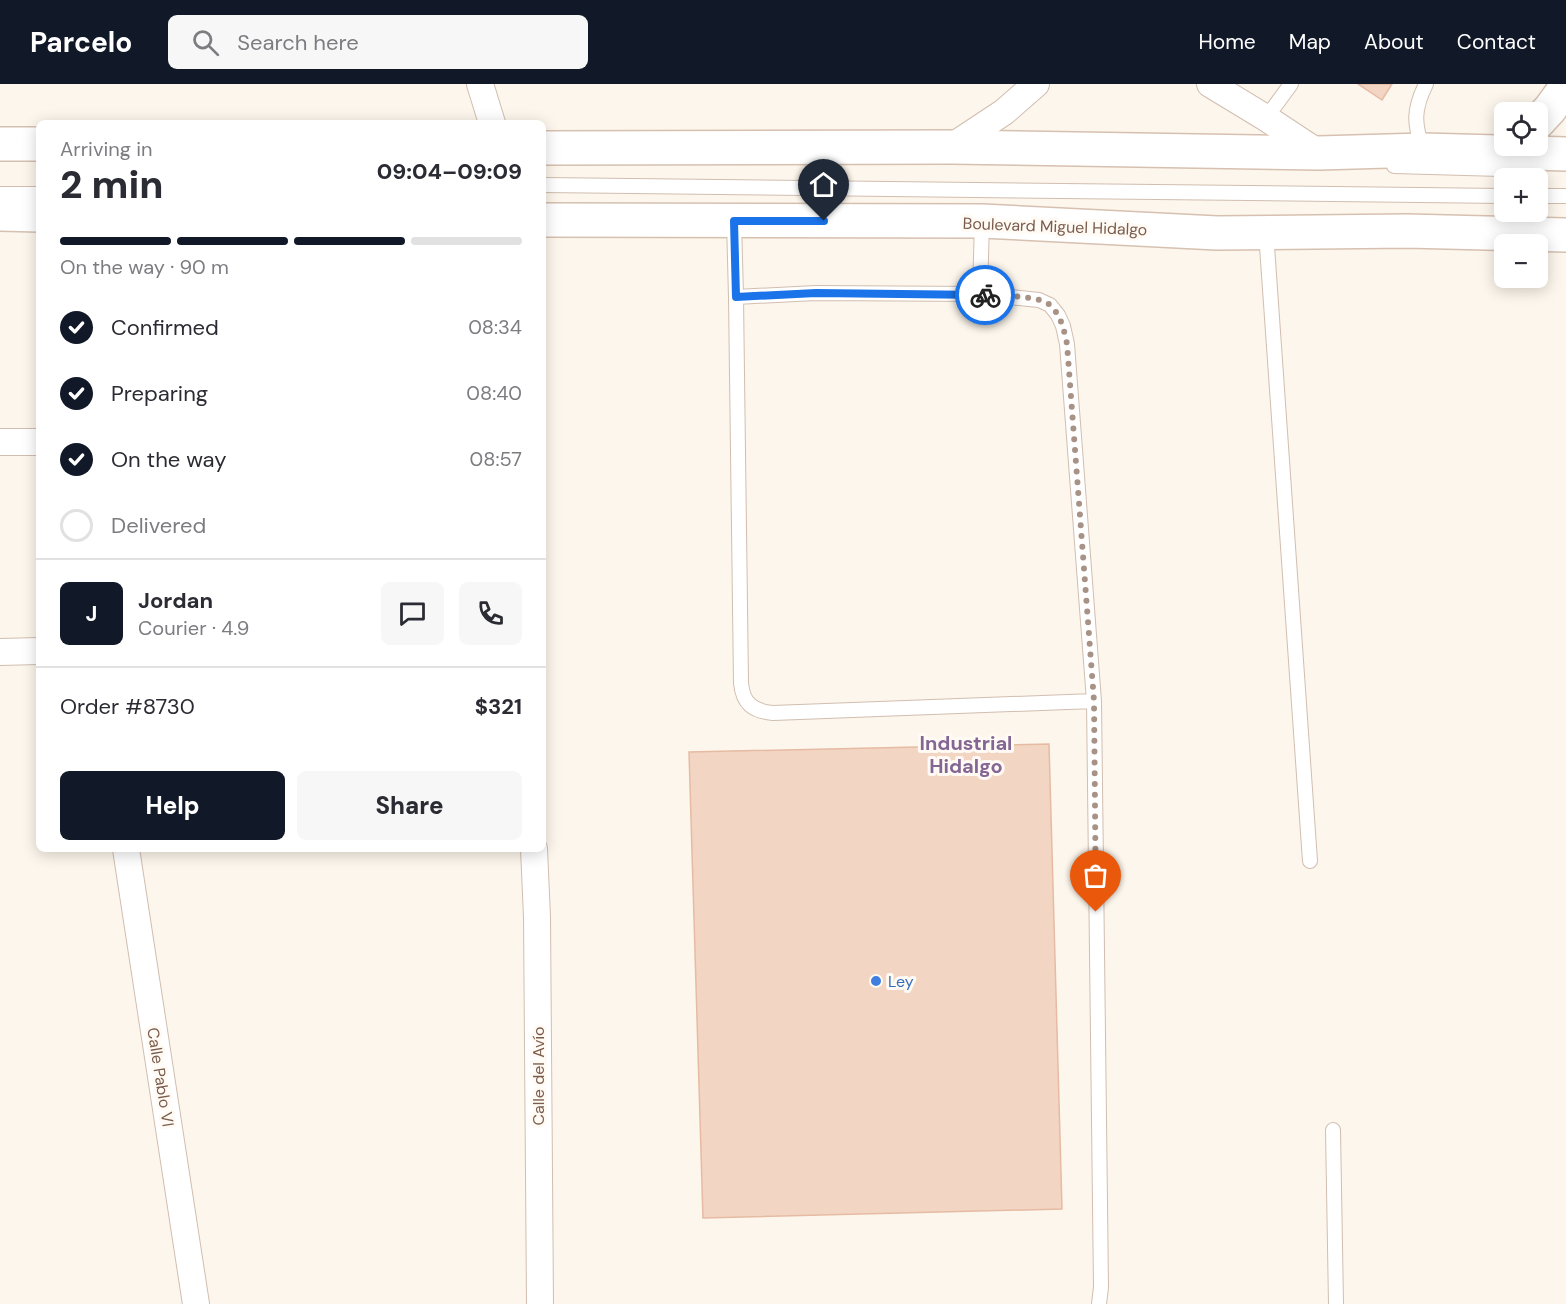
<!DOCTYPE html>
<html lang="en">
<head>
<meta charset="utf-8">
<style>
  :root { --surface:#fff; --page:#f7f7f7; --text:#2b2b33; --muted:#7c7c81; --line:#e1e1e2; --accent:#111827 }
  body { margin:0; font-family:"DM Sans",sans-serif; background:var(--page); color:var(--text); height:100vh; display:flex; flex-direction:column; font-size:22px; white-space:nowrap }
  * { box-sizing:border-box; margin:0 }
  p { font-size:20px; color:var(--muted) }
  .icon { flex:none; width:33px; height:33px; fill:none; stroke:currentColor; stroke-width:2; stroke-linecap:round; stroke-linejoin:round }
  .map { position:relative; flex:1; overflow:hidden }
  .sheet { position:absolute; left:36px; top:36px; width:510px; height:732px; display:flex; flex-direction:column; background:var(--surface); border-radius:9px; box-shadow:0 3px 15px #0003 }
  .sheet>* { flex:none }
  .buttons { position:absolute; left:1494px; top:18px; display:grid; gap:12px }
  .buttons a { display:grid; place-items:center; width:54px; height:54px; border-radius:9px; background:var(--surface); box-shadow:0 3px 15px #0003; font-size:30px }
  .pin { position:absolute; display:grid; place-items:center; width:51px; height:51px; color:#fff; margin:-62px -26px; border-radius:50% 50% 50% 0; rotate:-45deg; box-shadow:0 0 6px #0007 }
  .pin .icon { rotate:45deg }
  .courier { position:absolute; display:grid; place-items:center; width:60px; height:60px; margin:-30px; border:4px solid #1a73e8; border-radius:50%; background:#fff; color:#222; box-shadow:0 2px 8px #0007 }
  .overview em { font-style:normal; font-weight:800 }
  .overview div { display:flex; flex-direction:column-reverse }
  .overview { display:flex; align-items:center; justify-content:space-between; height:102px; padding:0 24px }
  h1 { font-size:39px; font-weight:800; line-height:45px }
  .bar { display:grid; grid-template-columns:repeat(4,1fr); gap:9px 6px; align-content:center; height:72px; padding:0 24px }
  .bar i { height:8px; border-radius:4px; background:var(--line) }
  .bar .selected { background:var(--accent) }
  .bar p { grid-column:span 4 }
  .line { display:flex; align-items:center; gap:15px; padding:0 24px; border-top:2px solid var(--line) }
  .line div { flex:1 }
  .round { display:grid; place-items:center; flex:none; width:63px; height:63px; border-radius:9px; background:var(--page) }
  ol { padding:0 24px; list-style:none }
  li { display:flex; align-items:center; gap:18px; height:66px }
  li p { margin-inline-start:auto }
  li .icon { padding:6px; border-radius:50%; background:var(--accent); color:#fff; stroke-width:4 }
  li:last-child { color:var(--muted) }
  li i { width:33px; height:33px; border:3px solid var(--line); border-radius:50% }
  .cta { display:flex; gap:12px; margin-top:auto; padding:12px 24px }
  .cta a { flex:1; height:69px; border-radius:9px; background:var(--accent); color:#fff; font-size:24px; font-weight:800; line-height:69px; text-align:center }
  .cta a+a { background:var(--page); color:var(--text) }
  header { display:flex; align-items:center; gap:36px; box-sizing:border-box; height:84px; padding:0 30px; background:var(--accent); color:#fff }
  header strong { font-size:28px }
  nav { display:flex; gap:33px; margin-inline-start:auto; font-size:21px }
  .search { width:420px; height:54px; background:var(--page); display:flex; align-items:center; gap:15px; box-sizing:border-box; padding:0 21px; border-radius:9px; color:var(--muted); font-size:22px }
  .map>svg:first-child { display:block }
  .building { fill:#f3d5c3; stroke:#e6bba3; stroke-width:1.5 }
  .lines { fill:none; stroke-linecap:round; stroke-linejoin:round }
  .service-casing { stroke:#d1beb0; stroke-width:16 }
  .minor-casing { stroke:#d1beb0; stroke-width:28 }
  .secondary-casing { stroke:#d6c0b0; stroke-width:36 }
  .service { stroke:#fff; stroke-width:14 }
  .minor { stroke:#fff; stroke-width:26 }
  .secondary { stroke:#fff; stroke-width:33 }
  .done { stroke:#a89285; stroke-width:6; stroke-dasharray:0 10.8 }
  .route { stroke:#1a73e8; stroke-width:8 }
  .shop-dot { fill:#3f7fe0; stroke:#fffaf3; stroke-width:2 }
  .labels { text-anchor:middle; stroke-width:6; stroke-linejoin:round; paint-order:stroke }
  .street-label { font-size:16px; fill:#7a5c4d; stroke:#fffaf3 }
  .shop-label { font-size:16px; fill:#366cbe; stroke:#fffaf3; text-anchor:start }
  .quarter-label { font-size:20px; font-weight:bold; fill:#846695; stroke:#fffaf3 }
</style>
</head>
<body>
<header>
<strong>Parcelo</strong>
<div class="search"><svg class="icon" aria-label="search" viewBox="0 0 24 24"><circle cx="10" cy="10" r="6"/><path d="M15 15l6 6"/></svg>Search here</div>
<nav><a>Home</a><a>Map</a><a>About</a><a>Contact</a></nav>
</header>
<div class="map">
<svg width="1566" height="1220" viewBox="0 0 1566 1220">
  <rect width="100%" height="100%" fill="#fdf6ec"/>
  <!-- building -->
  <g class="building">
    <path d="M1358 0H1392L1382 16Z"/>
    <path d="M1049 660 1062 1125 703 1134 689 668Z"/>
  </g>
  <g class="lines">
    <!-- service casing -->
    <g class="service-casing">
      <g id="service">
        <path d="M1266 34 1291 0"/>
        <path d="M1423 66C1414 40 1413 26 1426 0"/>
        <path d="M1394 82 1501 85"/>
        <path d="M543 101 1504 112"/>
        <path d="M0 110H39"/>
        <path d="M1538 112H1566"/>
        <path d="M734 137 736 213"/>
        <path d="M1266 148 1310 777"/>
        <path d="M980 210 982 137"/>
        <path d="M1094 617 773 629C753 627 743 620 741 599L736 213 816 209 980 210 1039 216 1050 221 1058 231 1063 242 1067 260 1094 617 1101 1203 1099 1220"/>
        <path d="M1333 1046 1336 1220"/>
      </g>
    </g>
    <!-- minor casing -->
    <g class="minor-casing">
      <g id="minor">
        <path d="M480 0 492 39"/>
        <path d="M1210 0 1266 34 1319 69"/>
        <path d="M951 63 1004 28 1036 0"/>
        <path d="M0 358H39"/>
        <path d="M0 568 39 567"/>
        <path d="M126 765 196 1220"/>
        <path d="M534 765 537 833 540 1220"/>
      </g>
    </g>
    <!-- secondary casing -->
    <g class="secondary-casing">
      <g id="secondary">
        <path d="M1538 38 1550 25 1566 3"/>
        <path d="M0 60H39"/>
        <path d="M543 64 951 63 1319 69 1423 66 1566 70"/>
        <path d="M0 130 39 131"/>
        <path d="M543 136 982 137 1217 149 1407 147 1566 151"/>
      </g>
    </g>
    <!-- service -->
    <use href="#service" class="service"/>
    <!-- minor -->
    <use href="#minor" class="minor"/>
    <!-- secondary -->
    <use href="#secondary" class="secondary"/>
  </g>
  <g class="lines">
    <!-- done -->
    <path class="done" d="M985 211C1002 212 1038 211 1050 221 1061 231 1064 246 1067 260L1094 617 1096 828"/>
    <!-- route -->
    <path class="route" d="M824 137H734L736 213 816 209 985 211"/>
  </g>
  <!-- markers -->
  <circle class="shop-dot" cx="876" cy="897" r="6"/>
  <g class="labels">
    <!-- street labels -->
    <g class="street-label">
      <text transform="translate(1055 142) rotate(2)" y="6">Boulevard Miguel Hidalgo</text>
      <text transform="translate(538 992) rotate(-90)" y="6">Calle del Avío</text>
      <text transform="translate(161 993) rotate(81)" y="6">Calle Pablo VI</text>
    </g>
    <!-- shop labels -->
    <g class="shop-label">
      <text x="888" y="903">Ley</text>
    </g>
    <!-- quarter labels -->
    <g class="quarter-label">
      <text x="966" y="666">Industrial<tspan x="966" dy="23">Hidalgo</tspan></text>
    </g>
  </g>
</svg>
<div class="buttons">
<a><svg class="icon" aria-label="locate" viewBox="0 0 24 24"><circle cx="12" cy="12" r="6"/><path d="M12 2v4M12 18v4M2 12h4M18 12h4"/></svg></a>
<a>+</a>
<a>−</a>
</div>
<div class="pin" style="left:1096px;top:828px;background:#ea580c"><svg class="icon" aria-label="bag" viewBox="0 0 24 24"><path d="M5 8h14l-1 12H6zM9 8a3 3 0 0 1 6 0"/></svg></div>
<div class="pin" style="left:824px;top:137px;background:#1f2937"><svg class="icon" aria-label="home" viewBox="0 0 24 24"><path d="M3 11l9-7 9 7M6 9v11h12V9"/></svg></div>
<div class="courier" style="left:985px;top:211px"><svg class="icon" aria-label="bike" viewBox="0 0 24 24"><circle cx="6" cy="16" r="4"/><circle cx="18" cy="16" r="4"/><path d="M6 16l4-8h5l3 8M10 8l3 8H6M13 5h3"/></svg></div>
<section class="sheet">
<div class="overview"><div><h1>2 min</h1><p>Arriving in</p></div><em>09:04–09:09</em></div>
<div class="bar"><i class="selected"></i><i class="selected"></i><i class="selected"></i><i></i><p>On the way · 90 m</p></div>
<ol>
<li><svg class="icon" aria-label="check" viewBox="0 0 24 24"><path d="M5 12l5 5 9-10"/></svg>Confirmed<p>08:34</p></li>
<li><svg class="icon" aria-label="check" viewBox="0 0 24 24"><path d="M5 12l5 5 9-10"/></svg>Preparing<p>08:40</p></li>
<li><svg class="icon" aria-label="check" viewBox="0 0 24 24"><path d="M5 12l5 5 9-10"/></svg>On the way<p>08:57</p></li>
<li><i></i>Delivered</li>
</ol>
<div class="line" style="height:108px"><b class="round" style="background:var(--accent);color:#fff">J</b><div><b>Jordan</b><p>Courier · 4.9</p></div><a class="round"><svg class="icon" aria-label="chat" viewBox="0 0 24 24"><path d="M4 5h16v11H9l-5 4z"/></svg></a><a class="round"><svg class="icon" aria-label="phone" viewBox="0 0 24 24"><path d="M5 4h4l2 5-3 2q2 4 5 5l2-3 5 2v4C11 20 4 13 5 4z"/></svg></a></div>
<div class="line" style="height:78px"><div>Order #8730</div><b>$321</b></div>
<div class="cta"><a>Help</a><a>Share</a></div>
</section>
</div>
</body>
</html>
